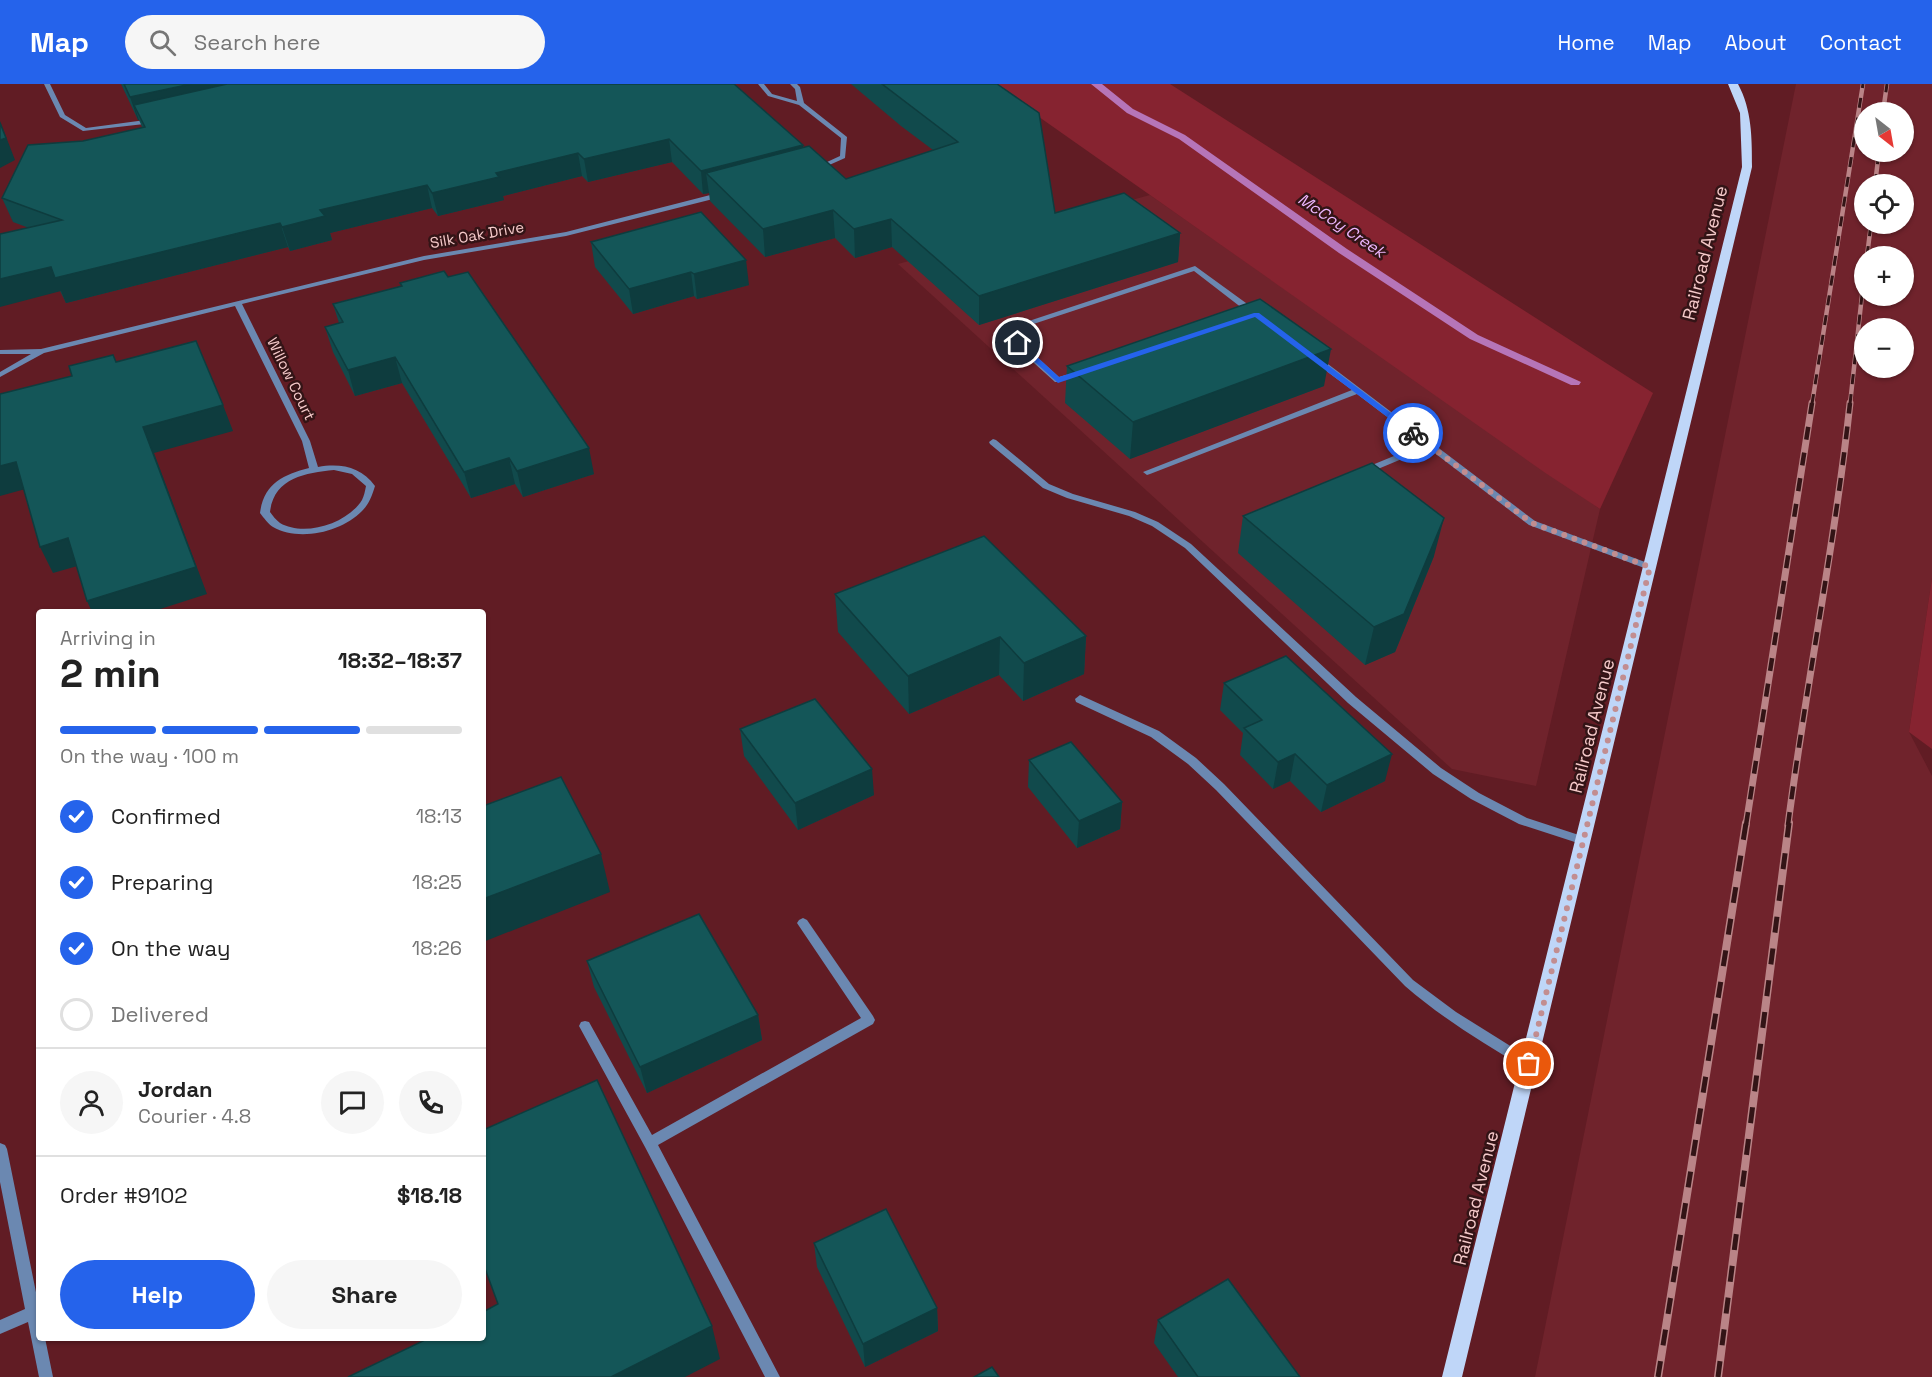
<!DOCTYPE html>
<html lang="en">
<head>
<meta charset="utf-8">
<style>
  :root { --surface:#fff; --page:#f6f6f6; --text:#222; --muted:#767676; --line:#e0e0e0; --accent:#2563eb }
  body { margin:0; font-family:"Space Grotesk",sans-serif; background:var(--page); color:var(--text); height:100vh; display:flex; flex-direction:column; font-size:22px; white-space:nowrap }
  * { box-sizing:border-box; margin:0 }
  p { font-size:20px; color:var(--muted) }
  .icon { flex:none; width:33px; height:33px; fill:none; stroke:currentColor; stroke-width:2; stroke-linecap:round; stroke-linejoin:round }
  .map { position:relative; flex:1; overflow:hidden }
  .drawer { position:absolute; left:36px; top:525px; width:450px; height:732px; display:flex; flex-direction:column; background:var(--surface); border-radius:6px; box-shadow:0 2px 4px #0004 }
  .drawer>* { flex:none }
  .needle { width:39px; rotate:149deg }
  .buttons { position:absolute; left:1854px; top:18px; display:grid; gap:12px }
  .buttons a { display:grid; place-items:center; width:60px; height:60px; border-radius:50%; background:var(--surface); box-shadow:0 2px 4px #0004; font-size:30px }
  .pin { position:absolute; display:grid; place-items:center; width:51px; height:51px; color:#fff; margin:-26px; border:3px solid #fff; border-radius:50%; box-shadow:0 2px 6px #0007 }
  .courier { position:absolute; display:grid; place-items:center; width:60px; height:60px; margin:-30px; border:4px solid #2563eb; border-radius:50%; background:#fff; color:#222; box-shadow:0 2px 8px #0007 }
  .headline em { font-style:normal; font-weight:800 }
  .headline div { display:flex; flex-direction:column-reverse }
  .headline { display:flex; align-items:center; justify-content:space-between; height:102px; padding:0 24px }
  h1 { font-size:39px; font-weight:800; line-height:45px }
  .bar { display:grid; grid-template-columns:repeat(4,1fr); gap:9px 6px; align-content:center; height:72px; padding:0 24px }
  .bar i { height:8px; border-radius:4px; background:var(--line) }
  .bar .active { background:var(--accent) }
  .bar p { grid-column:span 4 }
  .line { display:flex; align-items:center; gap:15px; padding:0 24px; border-top:2px solid var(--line) }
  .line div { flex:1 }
  .round { display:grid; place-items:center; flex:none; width:63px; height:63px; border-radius:32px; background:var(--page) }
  ol { padding:0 24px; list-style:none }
  li { display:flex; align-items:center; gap:18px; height:66px }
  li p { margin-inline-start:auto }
  li .icon { padding:6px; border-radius:50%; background:var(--accent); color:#fff; stroke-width:4 }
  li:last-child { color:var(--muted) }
  li i { width:33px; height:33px; border:3px solid var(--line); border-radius:50% }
  .cta { display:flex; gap:12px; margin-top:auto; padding:12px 24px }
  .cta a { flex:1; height:69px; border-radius:36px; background:var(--accent); color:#fff; font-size:24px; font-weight:800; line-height:69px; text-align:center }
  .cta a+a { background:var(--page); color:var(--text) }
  header { display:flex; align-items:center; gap:36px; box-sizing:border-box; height:84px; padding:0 30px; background:var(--accent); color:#fff }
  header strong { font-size:28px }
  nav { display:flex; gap:33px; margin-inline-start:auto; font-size:21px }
  .search { width:420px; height:54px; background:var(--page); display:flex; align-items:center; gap:15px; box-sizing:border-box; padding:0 21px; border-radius:33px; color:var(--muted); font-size:22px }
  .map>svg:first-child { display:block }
  .built { fill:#70232c; fill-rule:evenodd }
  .green { fill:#862330 }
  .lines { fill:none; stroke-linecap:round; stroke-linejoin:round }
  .stream { fill:#b675b8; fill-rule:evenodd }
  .minor { fill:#6b88b1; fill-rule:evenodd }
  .major { fill:#bfd6f8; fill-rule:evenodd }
  .rail-far2-casing { stroke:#ba8487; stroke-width:4.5 }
  .rail-far1-casing { stroke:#ba8487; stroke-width:7 }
  .rail-casing { stroke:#ba8487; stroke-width:8 }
  .rail-far2 { stroke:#331416; stroke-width:3; stroke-dasharray:10; stroke-linecap:butt }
  .rail-far1 { stroke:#331416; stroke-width:4.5; stroke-dasharray:13; stroke-linecap:butt }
  .rail { stroke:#331416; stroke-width:5; stroke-dasharray:16; stroke-linecap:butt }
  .wall { fill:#114a4c }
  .shaded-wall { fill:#0e3c3e }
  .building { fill:#145658; stroke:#0e3c3e; stroke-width:1.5 }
  .route { fill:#2563eb }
  .done { stroke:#c28d90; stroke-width:6; stroke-dasharray:0 10.8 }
  .labels { text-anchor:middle; stroke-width:5; stroke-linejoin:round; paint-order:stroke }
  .far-street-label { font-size:15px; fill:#f6caca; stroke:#331416 }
  .far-water-label { font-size:16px; font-style:italic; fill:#edb6fe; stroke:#331416 }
  .street-label { font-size:18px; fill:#f6caca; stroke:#331416 }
</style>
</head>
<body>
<header>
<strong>Map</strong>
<div class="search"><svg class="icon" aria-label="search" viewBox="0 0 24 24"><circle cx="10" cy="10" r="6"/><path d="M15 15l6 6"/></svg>Search here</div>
<nav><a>Home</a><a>Map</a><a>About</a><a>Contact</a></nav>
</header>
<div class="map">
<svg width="1932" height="1293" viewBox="0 0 1932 1293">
  <rect width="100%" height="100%" fill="#611c24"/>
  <!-- built -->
  <g class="built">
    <path d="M1796 0H1932V494L1909 648 1932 692V1293H1535ZM1864 28H1904V68H1864ZM1864 100H1904V140H1864ZM1864 172H1904V212H1864ZM1864 244H1904V284H1864Z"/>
    <path d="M1150 111 1600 425 1536 702 1452 685 898 180Z"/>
  </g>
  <!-- green -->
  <g class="green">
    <path d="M992 0H1170L1653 309 1600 425 1544 388Z"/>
    <path d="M1932 494V665L1909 648Z"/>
  </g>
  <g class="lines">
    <!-- stream -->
    <path class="stream" d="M1091 0H1102L1133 25 1185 51 1347 165 1478 251 1581 298 1579 301H1571L1470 255 1339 169 1179 55 1127 29Z"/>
    <!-- minor -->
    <g class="minor">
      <path d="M44 0H50L65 31 86 44 153 35 156 37 153 39 83 47 60 33Z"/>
      <path d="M758 0H764L772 10 797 17 795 5 790 0H797L800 3 804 19 847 53 845 74 818 86H814V84L840 72 841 54 799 21 768 12Z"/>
      <path d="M722 108H725V112L566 152 424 176 242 220 310 357 318 383C341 379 361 383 375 402 372 412 369 420 362 427 342 448 299 458 273 443 268 440 264 434 260 429 264 399 283 391 309 384L302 357 235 222 44 269 0 293V288L31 270H0V266L41 265 424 172 566 148ZM334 386 352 390 366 402C365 407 364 412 362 416 347 440 304 453 280 439 276 436 273 432 270 428 274 394 305 389 334 386Z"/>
      <path d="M1195 182 1257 227V231H1251L1194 187 1009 248 1059 293 1079 287 1083 289 1058 298H1055L1002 250 997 251 993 249Z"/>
      <path d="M1314 274H1320L1535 437 1653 481 1655 483 1653 485H1647L1529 441 1428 364 1366 390H1360V386L1423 360 1357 310 1150 390 1147 391 1143 388 1352 306 1314 278Z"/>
      <path d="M993 355 996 356 1049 400 1073 410 1135 428 1158 438 1191 460 1356 613 1441 684 1479 709 1527 734 1588 754 1590 757 1588 760 1584 761 1519 740 1471 715 1433 690 1348 619 1185 464 1152 442 1129 432 1067 414 1043 404 990 360 989 358Z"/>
      <path d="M1080 611 1159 647 1196 674 1224 700 1413 896 1456 928 1533 976 1535 980 1533 984 1529 985 1525 984C1483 959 1442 934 1405 902L1216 706 1188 680 1151 653 1076 618 1075 615Z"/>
      <path d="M803 834 807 836 873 932 875 936 873 940 658 1061 780 1293H765L645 1063 579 942 581 938 585 937 589 938 652 1051 861 934 799 842 797 839 799 836Z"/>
      <path d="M0 1059 5 1061 7 1065 39 1223V1254H45L53 1293H39L28 1238 0 1250V1236L25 1225 0 1098Z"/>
    </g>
    <!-- major -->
    <path class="major" d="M1728 0H1738C1752 26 1752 54 1752 83L1462 1293H1442L1742 83 1740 29Z"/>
    <!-- rail-far2 casing -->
    <g class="rail-far2-casing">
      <g id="rail-far2">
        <path d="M1883 28 1887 0"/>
        <path d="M1875 100 1879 68"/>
        <path d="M1867 172 1871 140"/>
        <path d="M1812 320 1863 0"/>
        <path d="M1850 320 1864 193"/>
      </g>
    </g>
    <!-- rail-far1 casing -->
    <g class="rail-far1-casing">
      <g id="rail-far1">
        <path d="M1746 741 1812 319"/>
        <path d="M1788 741C1806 600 1835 460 1850 319"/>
      </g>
    </g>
    <!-- rail casing -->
    <g class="rail-casing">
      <g id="rail">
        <path d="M1658 1293 1746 739"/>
        <path d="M1718 1293 1789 739"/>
      </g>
    </g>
    <!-- rail-far2 -->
    <use href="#rail-far2" class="rail-far2"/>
    <!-- rail-far1 -->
    <use href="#rail-far1" class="rail-far1"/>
    <!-- rail -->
    <use href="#rail" class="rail"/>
  </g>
  <!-- wall -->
  <g class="wall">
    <path d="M121 0H734L803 64 846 95 933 66 901 42 851 0H997L1055 129 1180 149 1178 178 979 241 892 163 855 174 835 154 765 173 710 117 709 109 703 110 672 78 588 98 582 92 503 112 504 116 438 132 432 124 330 149 332 156 290 167 288 163 66 219 29 144 13 138 2 114 142 43 139 36H138Z"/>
    <path d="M591 158 749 201 697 215 694 212 633 230 595 183Z"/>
    <path d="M400 199 594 390 523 413 515 400 471 414 402 299 355 312 333 268 325 243 339 239 333 220 401 202Z"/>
    <path d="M1067 282 1324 302 1130 375 1065 319Z"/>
    <path d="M1243 432 1434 472 1395 568 1365 581 1238 469Z"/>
    <path d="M835 510 1086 552 1084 590 1023 617 999 591 909 630 838 548Z"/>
    <path d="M1224 599 1385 697 1321 728 1290 697 1273 705 1240 671 1243 649 1220 626Z"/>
    <path d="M740 645 874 711 798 746 744 672Z"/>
    <path d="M1029 676 1122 718 1120 745 1077 764 1028 703Z"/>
    <path d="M587 877 758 931 762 956 647 1009 594 903Z"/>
    <path d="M814 1159 937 1224 938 1247 865 1283 817 1183Z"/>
    <path d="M1158 1236 1300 1293H1178L1154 1259Z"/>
  </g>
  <!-- shaded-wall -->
  <g class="shaded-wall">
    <path d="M191 0H301L134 21 139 36H138L130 13Z"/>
    <path d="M0 37 15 76 0 84Z"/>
    <path d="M669 55 672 78 588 98 584 75Z"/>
    <path d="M803 61 805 84 706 89 709 109 703 110 701 87Z"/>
    <path d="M578 69 582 92 503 112 504 116 438 132 432 109 496 89Z"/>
    <path d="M427 101 432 124 330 149 332 156 290 167 282 143 320 126Z"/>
    <path d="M833 126 835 154 765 173 763 145Z"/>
    <path d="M891 135 892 163 855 174 854 145Z"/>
    <path d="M280 139 288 163 66 219 61 207 0 223V195L51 183Z"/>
    <path d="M1180 149 1178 178 979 241V212Z"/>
    <path d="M746 176 749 201 697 215 694 190Z"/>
    <path d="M691 188 694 212 633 230 629 205Z"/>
    <path d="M1331 265 1324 302 1130 375 1133 338Z"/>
    <path d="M395 273 402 299 355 312 348 286Z"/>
    <path d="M223 321 233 347 154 369 207 510 151 528H92L87 517 143 343Z"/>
    <path d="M589 364 594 390 523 413 517 387Z"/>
    <path d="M509 374 515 400 471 414 464 388Z"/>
    <path d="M16 378 29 404 0 412V382Z"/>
    <path d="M1444 434 1434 472 1395 568 1365 581 1374 543Z"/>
    <path d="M68 454 81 481 53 489 40 463Z"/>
    <path d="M1086 552 1084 590 1023 617 1024 579Z"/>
    <path d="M1000 553 999 591 909 630 908 592Z"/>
    <path d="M1295 670 1290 697 1273 705 1278 678Z"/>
    <path d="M1392 670 1385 697 1321 728 1327 701Z"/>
    <path d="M872 685 874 711 798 746 795 719Z"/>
    <path d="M1122 718 1120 745 1077 764 1079 737Z"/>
    <path d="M601 770 610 808 483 858V815Z"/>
    <path d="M758 931 762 956 647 1009 640 983Z"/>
    <path d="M937 1224 938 1247 865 1283 863 1260Z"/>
    <path d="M712 1242 720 1275 685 1293H611Z"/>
  </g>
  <!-- building -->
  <g class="building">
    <path d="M124 0H191L130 13Z"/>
    <path d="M227 0H734L803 61 701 87 669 55 584 75 578 69 496 89 499 93 432 109 427 101 320 126 325 132 282 143 280 139 55 194 51 183 0 195V150L62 136 2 114 28 61 83 57 145 43 134 21Z"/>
    <path d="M882 0H997L1039 29 1055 129 1124 109 1180 149 979 212 891 135 854 145 833 126 763 145 706 89 809 62 846 95 958 58Z"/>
    <path d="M0 39 6 54 0 56Z"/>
    <path d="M701 128 746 176 694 190 691 188 629 205 591 158Z"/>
    <path d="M444 187 448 193 468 188 589 364 517 387 509 374 464 388 395 273 348 286 325 243 343 238 333 220 402 202 400 199Z"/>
    <path d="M1260 215 1331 265 1133 338 1067 282Z"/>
    <path d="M196 257 223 321 143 343 196 483 87 517 68 454 40 463 16 378 0 382V310L72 292 69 282 113 271 116 278Z"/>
    <path d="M1372 379 1444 434 1404 530 1374 543 1243 432Z"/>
    <path d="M984 452 1086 552 1024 579 1000 553 908 592 835 510Z"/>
    <path d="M1286 572 1392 670 1327 701 1295 670 1278 678 1244 644 1262 636 1224 599Z"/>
    <path d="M815 615 872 685 795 719 740 645Z"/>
    <path d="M1071 658 1122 718 1079 737 1029 676Z"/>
    <path d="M561 693 601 770 483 815V722Z"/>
    <path d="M699 830 758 931 640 983 587 877Z"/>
    <path d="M597 996 712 1242 611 1293H348L429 1254H483V1228L498 1220 483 1179V1046Z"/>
    <path d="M886 1125 937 1224 863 1260 814 1159Z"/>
    <path d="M1228 1195 1300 1293H1198L1158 1236Z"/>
    <path d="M992 1283 999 1293H974Z"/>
  </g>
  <!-- route -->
  <path class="route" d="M1254 229H1259L1416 348V351H1411L1255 233 1058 299 1014 259 1020 257 1059 293Z"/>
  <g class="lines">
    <!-- done -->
    <path class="done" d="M1413 349 1532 439 1650 483 1529 980"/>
  </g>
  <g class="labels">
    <!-- far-street labels -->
    <g class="far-street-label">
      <text transform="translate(477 151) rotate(-10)" y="5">Silk Oak Drive</text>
      <text transform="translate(291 295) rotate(64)" y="5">Willow Court</text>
    </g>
    <!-- far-water labels -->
    <g class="far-water-label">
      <text transform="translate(1342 141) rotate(34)" y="6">McCoy Creek</text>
    </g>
    <!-- street labels -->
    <g class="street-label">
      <text transform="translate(1705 169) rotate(-76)" y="6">Railroad Avenue</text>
      <text transform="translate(1592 642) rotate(-76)" y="6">Railroad Avenue</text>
      <text transform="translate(1476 1114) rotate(-76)" y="6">Railroad Avenue</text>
    </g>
  </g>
</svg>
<div class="buttons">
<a><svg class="needle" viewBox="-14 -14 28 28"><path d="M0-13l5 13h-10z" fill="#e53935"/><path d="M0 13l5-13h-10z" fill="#767676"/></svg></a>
<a><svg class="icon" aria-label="locate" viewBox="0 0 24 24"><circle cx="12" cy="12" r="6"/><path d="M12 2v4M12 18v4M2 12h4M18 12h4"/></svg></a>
<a>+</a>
<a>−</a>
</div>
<div class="pin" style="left:1529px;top:980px;background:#ea580c"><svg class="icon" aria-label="bag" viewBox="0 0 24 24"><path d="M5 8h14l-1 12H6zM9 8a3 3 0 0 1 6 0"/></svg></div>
<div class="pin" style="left:1018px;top:259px;background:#1f2937"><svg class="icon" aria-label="home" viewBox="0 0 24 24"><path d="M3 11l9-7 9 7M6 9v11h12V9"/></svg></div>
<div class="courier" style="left:1413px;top:349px"><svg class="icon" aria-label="bike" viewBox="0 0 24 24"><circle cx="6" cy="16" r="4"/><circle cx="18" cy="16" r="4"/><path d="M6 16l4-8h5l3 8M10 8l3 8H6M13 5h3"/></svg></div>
<section class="drawer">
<div class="headline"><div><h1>2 min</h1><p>Arriving in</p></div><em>18:32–18:37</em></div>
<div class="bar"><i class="active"></i><i class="active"></i><i class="active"></i><i></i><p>On the way · 100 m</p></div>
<ol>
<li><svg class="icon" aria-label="check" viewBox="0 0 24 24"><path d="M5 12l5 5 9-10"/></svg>Confirmed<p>18:13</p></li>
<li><svg class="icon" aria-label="check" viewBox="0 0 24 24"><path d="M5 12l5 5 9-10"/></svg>Preparing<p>18:25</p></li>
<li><svg class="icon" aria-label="check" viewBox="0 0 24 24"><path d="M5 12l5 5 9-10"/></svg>On the way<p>18:26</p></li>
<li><i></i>Delivered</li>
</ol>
<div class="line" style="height:108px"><a class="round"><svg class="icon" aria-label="person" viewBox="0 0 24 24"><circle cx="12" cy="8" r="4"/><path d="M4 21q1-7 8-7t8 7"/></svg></a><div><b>Jordan</b><p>Courier · 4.8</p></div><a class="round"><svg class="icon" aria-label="chat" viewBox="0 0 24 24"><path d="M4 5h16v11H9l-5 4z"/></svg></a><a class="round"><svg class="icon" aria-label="phone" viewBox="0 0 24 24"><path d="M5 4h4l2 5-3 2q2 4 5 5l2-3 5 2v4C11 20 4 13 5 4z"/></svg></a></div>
<div class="line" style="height:78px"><div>Order #9102</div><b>$18.18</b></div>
<div class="cta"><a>Help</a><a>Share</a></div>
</section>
</div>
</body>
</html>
